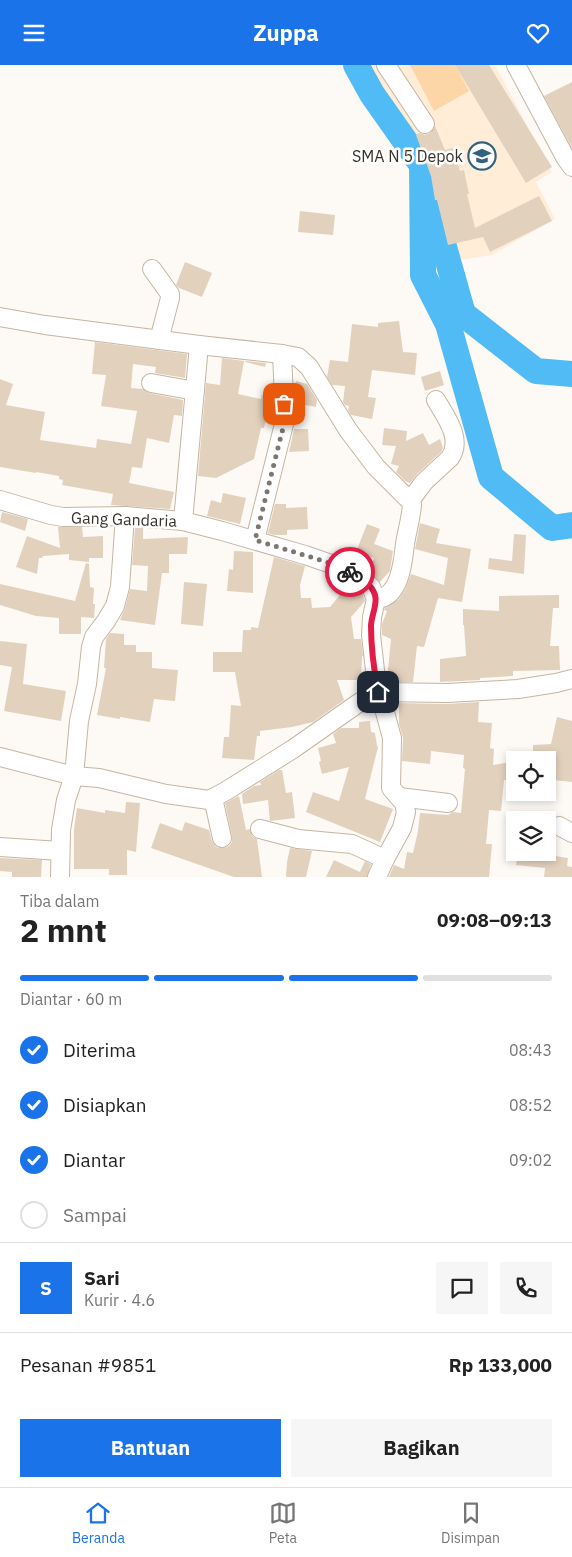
<!DOCTYPE html>
<html lang="id">
<head>
<meta charset="utf-8">
<style>
  :root { --surface:#fff; --page:#f6f6f6; --text:#222; --muted:#767676; --line:#e0e0e0; --accent:#1a73e8 }
  body { margin:0; font-family:"IBM Plex Sans",sans-serif; background:var(--page); color:var(--text); height:100vh; display:flex; flex-direction:column; font-size:19px; white-space:nowrap }
  * { box-sizing:border-box; margin:0 }
  p { font-size:16px; color:var(--muted) }
  .icon { flex:none; width:28px; height:28px; fill:none; stroke:currentColor; stroke-width:2; stroke-linecap:round; stroke-linejoin:round }
  .map { position:relative; height:812px; overflow:hidden }
  .side { display:flex; flex-direction:column; background:var(--surface); flex:1 }
  .side>* { flex:none }
  .tools { position:absolute; left:506px; top:686px; display:grid; gap:10px }
  .tools a { display:grid; place-items:center; width:50px; height:50px; border-radius:0px; background:var(--surface); box-shadow:0 2px 8px #0003; font-size:25px }
  .pin { position:absolute; display:grid; place-items:center; width:42px; height:42px; color:#fff; margin:-21px; border-radius:10px; box-shadow:0 2px 8px #0006 }
  .courier { position:absolute; display:grid; place-items:center; width:50px; height:50px; margin:-25px; border:4px solid #e11d48; border-radius:50%; background:#fff; color:#222; box-shadow:0 1px 6px #0007 }
  .headline em { font-style:normal; font-weight:700 }
  .headline div { display:flex; flex-direction:column-reverse }
  .headline { display:flex; align-items:center; justify-content:space-between; height:85px; padding:0 20px }
  h1 { font-size:32px; font-weight:700; line-height:38px }
  .bar { display:grid; grid-template-columns:repeat(4,1fr); gap:8px 5px; align-content:center; height:60px; padding:0 20px }
  .bar i { height:6px; border-radius:4px; background:var(--line) }
  .bar .current { background:var(--accent) }
  .bar p { grid-column:span 4 }
  .line { display:flex; align-items:center; gap:12px; padding:0 20px; border-top:1px solid var(--line) }
  .line div { flex:1 }
  .round { display:grid; place-items:center; flex:none; width:52px; height:52px; border-radius:0px; background:var(--page) }
  ol { padding:0 20px; list-style:none }
  li { display:flex; align-items:center; gap:15px; height:55px }
  li p { margin-inline-start:auto }
  li .icon { padding:5px; border-radius:50%; background:var(--accent); color:#fff; stroke-width:4 }
  li:last-child { color:var(--muted) }
  li i { width:28px; height:28px; border:2px solid var(--line); border-radius:50% }
  .action { display:flex; gap:10px; margin-top:auto; padding:10px 20px }
  .action a { flex:1; height:58px; border-radius:0px; background:var(--accent); color:#fff; font-size:20px; font-weight:700; line-height:58px; text-align:center }
  .action a+a { background:var(--page); color:var(--text) }
  header { display:flex; justify-content:space-between; align-items:center; height:65px; padding:0 20px; background:var(--accent); color:#fff; font-size:22px; font-weight:700 }
  .tab-bar { display:flex; justify-content:space-around; align-items:center; height:70px; border-top:1px solid var(--line); background:var(--surface); font-size:14px; color:var(--muted) }
  .tab-bar a { display:grid; justify-items:center; gap:2px }
  .tab-bar .current { color:var(--accent) }
  .map>svg:first-child { display:block }
  .built { fill:#ffedd8 }
  .garden { fill:#fdd6a8 }
  .lines { fill:none; stroke-linecap:round; stroke-linejoin:round }
  .river { stroke:#51bbf6; stroke-width:26 }
  .building { fill:#e2d1bd }
  .street-casing { stroke:#c5b5a2; stroke-width:20 }
  .street { stroke:#fff; stroke-width:18 }
  .done { stroke:#7d7771; stroke-width:5; stroke-dasharray:0 9 }
  .route { stroke:#e11d48; stroke-width:6 }
  .labels { text-anchor:middle; stroke-width:5; stroke-linejoin:round; paint-order:stroke }
  .poi-label { font-size:16px; fill:#38312a; stroke:#fff; text-anchor:end }
  .street-label { font-size:16px; fill:#38312a; stroke:#fff }
</style>
</head>
<body>
<header><svg class="icon" aria-label="menu" viewBox="0 0 24 24"><path d="M4 6h16M4 12h16M4 18h16"/></svg>Zuppa<svg class="icon" aria-label="heart" viewBox="0 0 24 24"><path d="M12 20l-8-8c-3-5 5-10 8-4 3-6 11-1 8 4z"/></svg></header>
<div class="map">
<svg width="572" height="812" viewBox="0 0 572 812">
  <rect width="100%" height="100%" fill="#fdfaf6"/>
  <!-- built -->
  <path class="built" d="M360 0H495L552 107 536 117 555 154 492 190 454 196 415 75 376 24Z"/>
  <!-- garden -->
  <path class="garden" d="M410 0H455L469 26 434 46Z"/>
  <g class="lines">
    <!-- river -->
    <g class="river">
      <path d="M356 0 372 29 422 100 423 210 448 259 491 412 552 463 572 460"/>
      <path d="M431 136 463 249 536 306 572 309"/>
    </g>
  </g>
  <!-- building -->
  <g class="building">
    <path d="M455 0H489L552 102 526 118Z"/>
    <path d="M572 17V83L544 31Z"/>
    <path d="M435 61 445 85 453 83 460 106 464 105 469 129H467L475 163 539 131 552 156 490 187 483 172 448 180 437 135H435L431 111 416 70 420 68 425 70 430 68Z"/>
    <path d="M300 146 335 150 333 170 298 167Z"/>
    <path d="M185 197 212 208 202 232 179 223 176 220Z"/>
    <path d="M399 256 403 287 417 288 415 310 372 305 368 332 376 333 372 354 351 350 348 345 349 341 345 340 343 337 345 321 332 320 327 312 330 295 348 297 352 259 378 262V258Z"/>
    <path d="M95 277 187 289 185 313 155 308 156 302 133 299 131 323 143 324 149 328 183 335 182 351 174 350 169 378 147 373 142 403 132 402 129 418 174 427 170 444 111 440 113 429 62 420 63 415 59 414V411L36 407V408L0 402V314L13 319 6 340 45 347 40 375 96 383 97 374 131 379 137 346 101 341 106 310 92 309Z"/>
    <path d="M222 293 244 296 238 329 261 334 262 330 273 332 274 354V355L266 354 264 363H261L254 394 216 413 198 411 206 318 220 320Z"/>
    <path d="M246 296 266 298 265 302 245 297Z"/>
    <path d="M440 306 444 320 425 326 421 312Z"/>
    <path d="M296 316 307 319 317 335 316 342 295 338 294 323Z"/>
    <path d="M384 363 407 366 406 376 423 368 429 380 440 374 443 383 441 387 417 409 410 418 405 416 396 407 399 401 391 399 396 381 382 380Z"/>
    <path d="M294 364H308L309 386 289 387Z"/>
    <path d="M223 428 246 433 240 459 207 451 211 435 221 438Z"/>
    <path d="M275 439H286V443L307 442 308 464 287 465V470H274L268 468Z"/>
    <path d="M2 447 28 454 25 466 0 457Z"/>
    <path d="M420 458 440 464 436 478 471 484 462 537 438 533 424 582 417 581 413 617H389L387 615 391 574 382 570V559L387 546 384 545 385 543 399 534 405 525 411 509 444 520 448 493 415 484Z"/>
    <path d="M367 459 380 464 374 479 393 486 390 506 380 517 370 506 374 493 356 487Z"/>
    <path d="M58 462H82L83 472 103 471V493H89V497L69 495V489L43 491 42 493H39L37 509 16 502 27 471 60 483Z"/>
    <path d="M135 463H143V474L188 472 187 489H169V508H162L155 560 120 555 125 544 130 524 147 526 148 501 132 500Z"/>
    <path d="M514 469 526 470 524 509 488 504 489 493 512 496Z"/>
    <path d="M234 486 253 487V528L227 526 229 504 233 505Z"/>
    <path d="M274 492 305 501 300 520 301 533H311L312 543 330 542 349 519 358 524 362 528 365 536 351 552 354 574H361L363 591H362L361 615H337L344 635 313 657 292 662 260 666V671H257L254 695 222 693 224 672H229L231 640 241 641 235 607H213V587H242L243 565H251V562L258 563Z"/>
    <path d="M86 498 89 499 90 522 94 523 93 539H95L94 553 81 552V569H59V553L36 551 0 540V519L75 536Z"/>
    <path d="M184 517 207 519 203 561 181 559Z"/>
    <path d="M559 530V543H553L550 581H559L560 605 513 606V611L480 613V615L440 617V594L466 591 464 560H463V544L499 546V531Z"/>
    <path d="M110 568 124 569V580H136V587H152V603L178 605 175 636 154 634 150 657 120 652V654L97 650 106 603H104L106 574Z"/>
    <path d="M0 576 27 579 23 619 66 626 61 656 4 646 12 602 0 600Z"/>
    <path d="M479 637 478 657 492 658 490 683 494 684 493 700 511 697 512 715H504L501 746 489 745 486 779H492L489 812H389L394 800 404 804 407 787 413 788 418 766 420 748 448 750 453 747 461 748 465 704 463 703 464 690 431 686 430 699 402 696 403 673 399 659V639H394L393 638 447 639Z"/>
    <path d="M557 652 572 656V717L553 715 555 695H533V680L551 679Z"/>
    <path d="M370 656 371 667 375 668 377 681 378 682 365 734 393 744 380 777 306 747 313 727 339 736 349 702 322 709 319 697 321 696 318 683 336 678 333 669 341 663H359V657Z"/>
    <path d="M279 705H282L286 728 292 727 295 753 270 756 268 735 243 739 242 729 254 721 261 720 260 717Z"/>
    <path d="M239 731 246 765 250 764 252 771 257 774 262 812H234L151 783 160 758 182 766 185 757 209 765 212 776 215 781 218 783H224L229 781 232 777V771L225 738Z"/>
    <path d="M126 737 140 738 136 787 127 785V810H109V804H74V764L77 743 105 748V745L125 748Z"/>
    <path d="M290 783 312 786 306 812H286L287 797Z"/>
    <path d="M518 788H544L543 789 568 793 567 801 572 802V812H544L545 803 516 800Z"/>
    <path d="M0 793 42 795 41 812H12V807L0 806Z"/>
    <path d="M334 795 360 807 365 796 371 799 367 812H326Z"/>
  </g>
  <g class="lines">
    <!-- street casing -->
    <g class="street-casing">
      <g id="street">
        <path d="M386 0 425 59"/>
        <path d="M516 0 565 92 572 102"/>
        <path d="M152 204 170 229V233L159 275"/>
        <path d="M0 252 45 260 199 280 282 289 298 292 309 302 348 365 376 402 410 436 412 440C411 453 407 466 405 479 403 497 400 533 376 534"/>
        <path d="M151 318 195 326"/>
        <path d="M0 435 51 450 63 452 125 451 183 456 222 466 305 490 340 502 364 515 371 522 376 534 372 552 371 570 376 614 392 673 391 723 404 738 406 747 402 763 385 794 377 812"/>
        <path d="M410 436 424 417 450 393C463 374 446 352 436 335"/>
        <path d="M183 456 199 280"/>
        <path d="M255 475 285 355 282 289"/>
        <path d="M0 692 74 711 99 713 166 729 209 735 226 726 293 684 360 637 378 627 447 628 518 624 556 618 572 614"/>
        <path d="M399 732 448 738"/>
        <path d="M213 733 222 773"/>
        <path d="M559 761 572 768"/>
        <path d="M260 764 298 774 352 779 385 794"/>
        <path d="M0 782 60 786"/>
        <path d="M60 812 61 765 66 735 74 711 79 656 87 619 91 582 94 572 106 556 115 541 120 522 125 451"/>
      </g>
    </g>
    <!-- street -->
    <use href="#street" class="street"/>
  </g>
  <g class="lines">
    <!-- done -->
    <path class="done" d="M284 339 285 355 255 475 327 497 350 507"/>
    <!-- route -->
    <path class="route" d="M350 507C360 513 371 518 375 530 378 539 371 551 371 561 371 582 374 605 378 627"/>
  </g>
  <!-- icons -->
  <defs>
    <g id="school-ring" transform="scale(1.4375)"><circle r="9.5" fill="#fff" stroke="#316381" stroke-width="1.5"/><path d="M0-5L7-2L0 1L-7-2ZM-4 1L0 2.5L4 1V4Q0 6-4 4Z" fill="#316381"/></g>
  </defs>
  <g fill-rule="evenodd">
    <use href="#school-ring" x="482" y="91"/>
  </g>
  <g class="labels">
    <!-- poi labels -->
    <g class="poi-label">
      <text x="463" y="97">SMA N 5 Depok</text>
    </g>
    <!-- street labels -->
    <g class="street-label">
      <text transform="translate(124 454) rotate(2)" y="6">Gang Gandaria</text>
    </g>
  </g>
</svg>
<div class="tools">
<a><svg class="icon" aria-label="locate" viewBox="0 0 24 24"><circle cx="12" cy="12" r="6"/><path d="M12 2v4M12 18v4M2 12h4M18 12h4"/></svg></a>
<a><svg class="icon" aria-label="layers" viewBox="0 0 24 24"><path d="M12 4l9 5-9 5-9-5zM3 14l9 5 9-5"/></svg></a>
</div>
<div class="pin" style="left:284px;top:339px;background:#ea580c"><svg class="icon" aria-label="bag" viewBox="0 0 24 24"><path d="M5 8h14l-1 12H6zM9 8a3 3 0 0 1 6 0"/></svg></div>
<div class="pin" style="left:378px;top:627px;background:#1f2937"><svg class="icon" aria-label="home" viewBox="0 0 24 24"><path d="M3 11l9-7 9 7M6 9v11h12V9"/></svg></div>
<div class="courier" style="left:350px;top:507px"><svg class="icon" aria-label="bike" viewBox="0 0 24 24"><circle cx="6" cy="16" r="4"/><circle cx="18" cy="16" r="4"/><path d="M6 16l4-8h5l3 8M10 8l3 8H6M13 5h3"/></svg></div>
</div>
<section class="side">
<div class="headline"><div><h1>2 mnt</h1><p>Tiba dalam</p></div><em>09:08–09:13</em></div>
<div class="bar"><i class="current"></i><i class="current"></i><i class="current"></i><i></i><p>Diantar · 60 m</p></div>
<ol>
<li><svg class="icon" aria-label="check" viewBox="0 0 24 24"><path d="M5 12l5 5 9-10"/></svg>Diterima<p>08:43</p></li>
<li><svg class="icon" aria-label="check" viewBox="0 0 24 24"><path d="M5 12l5 5 9-10"/></svg>Disiapkan<p>08:52</p></li>
<li><svg class="icon" aria-label="check" viewBox="0 0 24 24"><path d="M5 12l5 5 9-10"/></svg>Diantar<p>09:02</p></li>
<li><i></i>Sampai</li>
</ol>
<div class="line" style="height:90px"><b class="round" style="background:var(--accent);color:#fff">S</b><div><b>Sari</b><p>Kurir · 4.6</p></div><a class="round"><svg class="icon" aria-label="chat" viewBox="0 0 24 24"><path d="M4 5h16v11H9l-5 4z"/></svg></a><a class="round"><svg class="icon" aria-label="phone" viewBox="0 0 24 24"><path d="M5 4h4l2 5-3 2q2 4 5 5l2-3 5 2v4C11 20 4 13 5 4z"/></svg></a></div>
<div class="line" style="height:65px"><div>Pesanan #9851</div><b>Rp 133,000</b></div>
<div class="action"><a>Bantuan</a><a>Bagikan</a></div>
</section>
<nav class="tab-bar">
<a class="current"><svg class="icon" aria-label="home" viewBox="0 0 24 24"><path d="M3 11l9-7 9 7M6 9v11h12V9"/></svg>Beranda</a>
<a><svg class="icon" aria-label="map" viewBox="0 0 24 24"><path d="M3 6l6-2 6 2 6-2v14l-6 2-6-2-6 2zM9 4v14M15 6v14"/></svg>Peta</a>
<a><svg class="icon" aria-label="saved" viewBox="0 0 24 24"><path d="M7 4h10v16l-5-4-5 4z"/></svg>Disimpan</a>
</nav>
</body>
</html>
